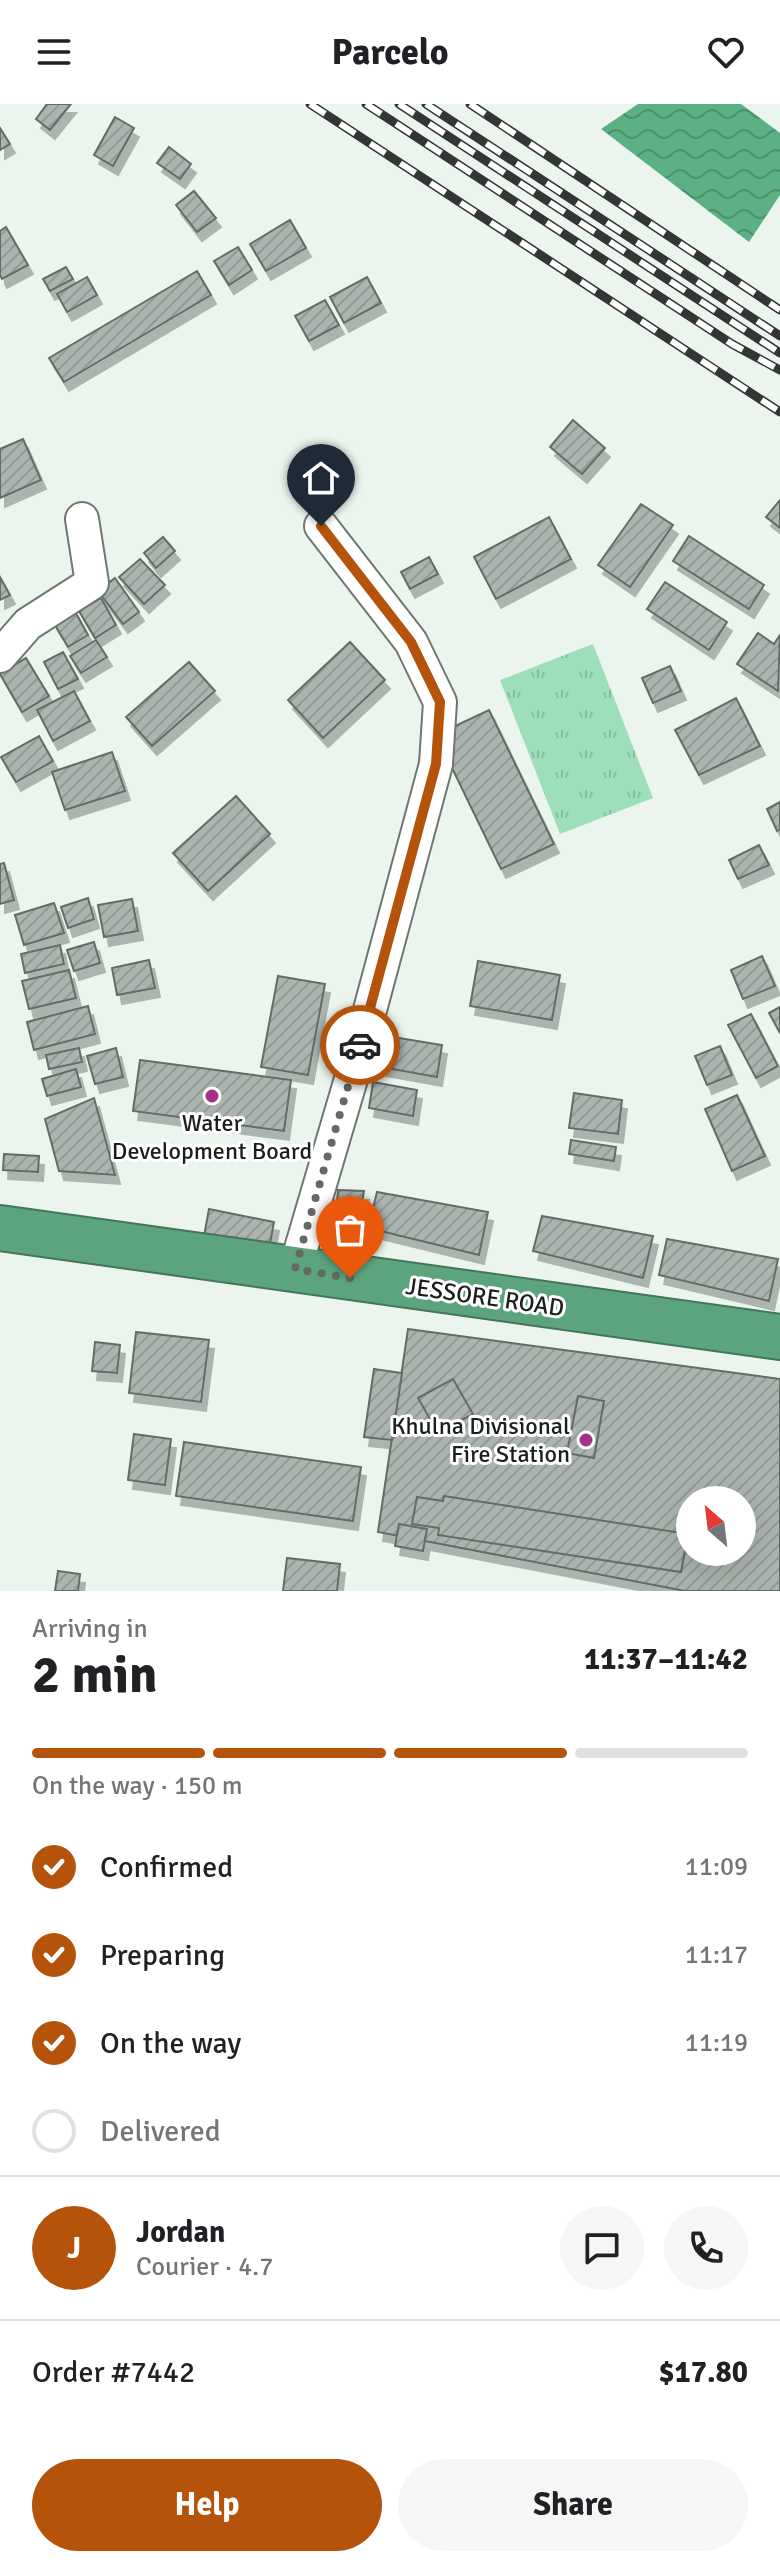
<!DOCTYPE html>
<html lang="en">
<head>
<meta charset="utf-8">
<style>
  :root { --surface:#fff; --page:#f6f6f6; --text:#202124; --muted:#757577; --line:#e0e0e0; --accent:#b45309 }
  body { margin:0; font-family:Signika,sans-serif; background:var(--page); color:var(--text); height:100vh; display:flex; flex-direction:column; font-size:30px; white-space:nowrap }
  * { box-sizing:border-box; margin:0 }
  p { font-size:26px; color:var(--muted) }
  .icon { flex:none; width:44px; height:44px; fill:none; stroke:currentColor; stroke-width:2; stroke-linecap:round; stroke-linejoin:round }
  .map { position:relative; height:1487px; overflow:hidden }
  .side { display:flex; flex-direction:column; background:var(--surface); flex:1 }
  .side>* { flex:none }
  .needle { width:52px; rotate:332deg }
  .fabs { position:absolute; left:676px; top:1382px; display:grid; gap:16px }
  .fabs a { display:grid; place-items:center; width:80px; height:80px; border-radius:50%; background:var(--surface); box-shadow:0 8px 32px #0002; font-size:40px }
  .pin { position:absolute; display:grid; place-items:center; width:68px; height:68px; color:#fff; margin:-82px -34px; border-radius:50% 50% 50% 0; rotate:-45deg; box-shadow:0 0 8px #0007 }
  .pin .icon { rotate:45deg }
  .courier { position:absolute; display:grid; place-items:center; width:80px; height:80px; margin:-40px; border:6px solid #b45309; border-radius:50%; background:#fff; color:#222; box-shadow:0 2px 10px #0007 }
  .overview em { font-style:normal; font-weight:700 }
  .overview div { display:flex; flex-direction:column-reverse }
  .overview { display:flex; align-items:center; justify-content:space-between; height:136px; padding:0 32px }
  h1 { font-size:52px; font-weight:700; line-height:60px }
  .bar { display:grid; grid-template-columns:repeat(4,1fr); gap:12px 8px; align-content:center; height:96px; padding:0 32px }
  .bar i { height:10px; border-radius:6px; background:var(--line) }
  .bar .on { background:var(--accent) }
  .bar p { grid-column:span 4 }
  .line { display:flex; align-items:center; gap:20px; padding:0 32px; border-top:2px solid var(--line) }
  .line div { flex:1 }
  .round { display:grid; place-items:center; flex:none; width:84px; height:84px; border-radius:42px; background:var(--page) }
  ol { padding:0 32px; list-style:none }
  li { display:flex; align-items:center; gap:24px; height:88px }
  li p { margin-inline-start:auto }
  li .icon { padding:8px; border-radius:50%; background:var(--accent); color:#fff; stroke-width:4 }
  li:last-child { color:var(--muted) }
  li i { width:44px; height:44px; border:4px solid var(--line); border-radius:50% }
  .primary-button { display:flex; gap:16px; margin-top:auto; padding:16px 32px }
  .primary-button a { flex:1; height:92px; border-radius:48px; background:var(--accent); color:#fff; font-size:32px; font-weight:700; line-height:92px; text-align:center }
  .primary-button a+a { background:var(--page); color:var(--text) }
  header { display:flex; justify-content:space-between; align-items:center; height:104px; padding:0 32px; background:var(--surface); font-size:36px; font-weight:700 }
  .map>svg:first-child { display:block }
  .park { fill:url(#park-tufts) }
  .water { fill:url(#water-waves) }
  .building { fill:url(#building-hatch); stroke:#636c66; stroke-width:2; fill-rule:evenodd; filter:url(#shadow) }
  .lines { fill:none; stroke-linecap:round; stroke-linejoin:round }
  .minor-casing { stroke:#6e7772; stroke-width:36 }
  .highway-casing { stroke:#45755b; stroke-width:48 }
  .minor { stroke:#fff; stroke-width:32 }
  .highway { stroke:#5ba47d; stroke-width:44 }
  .rail-casing { stroke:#333634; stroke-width:9 }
  .rail { stroke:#fff; stroke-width:6; stroke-dasharray:18; stroke-linecap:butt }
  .done { stroke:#646966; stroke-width:8; stroke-dasharray:0 14.4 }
  .route { stroke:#b45309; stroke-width:10 }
  .poi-dot { fill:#a5308a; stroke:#fff; stroke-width:3 }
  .labels { text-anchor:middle; stroke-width:6; stroke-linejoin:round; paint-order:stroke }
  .poi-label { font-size:24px; fill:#1b1e1c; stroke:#fff }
  .street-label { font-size:24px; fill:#1b1e1c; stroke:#fff }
</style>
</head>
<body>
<header><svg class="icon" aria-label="menu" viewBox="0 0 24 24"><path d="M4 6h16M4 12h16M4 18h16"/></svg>Parcelo<svg class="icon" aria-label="heart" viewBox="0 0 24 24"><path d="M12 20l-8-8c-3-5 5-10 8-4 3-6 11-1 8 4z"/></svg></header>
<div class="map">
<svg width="780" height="1487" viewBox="0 0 780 1487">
  <defs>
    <pattern id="park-tufts" width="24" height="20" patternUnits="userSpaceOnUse" patternTransform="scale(2)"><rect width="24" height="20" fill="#9ddfb9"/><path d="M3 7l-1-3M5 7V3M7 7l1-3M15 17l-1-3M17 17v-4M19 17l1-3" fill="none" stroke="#87bf9e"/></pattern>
    <pattern id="water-waves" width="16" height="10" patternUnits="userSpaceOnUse" patternTransform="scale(2)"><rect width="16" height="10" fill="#5bb184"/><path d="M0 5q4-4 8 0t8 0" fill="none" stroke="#4a8f6b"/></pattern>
    <pattern id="building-hatch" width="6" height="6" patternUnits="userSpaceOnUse" patternTransform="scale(2)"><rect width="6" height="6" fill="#abb4ae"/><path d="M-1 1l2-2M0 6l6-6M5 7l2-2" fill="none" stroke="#939a95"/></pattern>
    <filter id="shadow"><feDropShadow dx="5" dy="9" stdDeviation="0" flood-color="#0004"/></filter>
  </defs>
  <rect width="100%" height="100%" fill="#ebf5ee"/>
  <!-- park -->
  <path class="park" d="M593 540 653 694 560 730 500 576Z"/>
  <!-- water -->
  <path class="water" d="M638 0H741L780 29V91L749 138 601 25Z"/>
  <!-- building -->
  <g class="building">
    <path d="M47 0H71L50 26 36 15Z"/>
    <path d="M115 13 134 24 113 62 94 51Z"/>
    <path d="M0 24 10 40 0 46Z"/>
    <path d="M169 43 191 60 180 75 157 59Z"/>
    <path d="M194 87 216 114 197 128 176 101Z"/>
    <path d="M290 116 306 144 266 167 250 140Z"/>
    <path d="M6 123 28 161 2 175 0 171V127Z"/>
    <path d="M238 143 252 166 229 181 214 157Z"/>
    <path d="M66 163 73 175 50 187 43 175Z"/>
    <path d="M197 167 211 191 64 278 49 254Z"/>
    <path d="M87 173 97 191 67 208 57 190Z"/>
    <path d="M367 173 381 199 344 219 330 193Z"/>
    <path d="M325 196 339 221 309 237 295 212Z"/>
    <path d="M573 316 605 344 582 370 550 343Z"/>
    <path d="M23 335 41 376 0 394V345Z"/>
    <path d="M780 396V424L766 413Z"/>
    <path d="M641 400 673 421 630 483 598 461Z"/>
    <path d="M549 413 571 455 496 495 474 453Z"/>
    <path d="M689 432 764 481 749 505 673 457Z"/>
    <path d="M163 433 175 447 156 464 144 449Z"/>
    <path d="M429 453 438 470 410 485 401 468Z"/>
    <path d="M140 455 165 481 144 500 119 473Z"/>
    <path d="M0 473 10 491 0 496Z"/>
    <path d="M115 474 139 508 123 520 98 487Z"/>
    <path d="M665 478 727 518 709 546 647 505Z"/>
    <path d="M101 494 116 521 95 534 79 507Z"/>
    <path d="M73 504 88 531 68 543 52 516Z"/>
    <path d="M758 529 774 540 780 531 778 587 737 560Z"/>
    <path d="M96 536 107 553 81 569 70 552Z"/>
    <path d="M350 538 385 576 323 634 288 596Z"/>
    <path d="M63 548 78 575 58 585 44 558Z"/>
    <path d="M26 554 49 592 22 608 0 570Z"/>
    <path d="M189 558 215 587 152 642 126 613Z"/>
    <path d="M670 562 681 587 653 599 642 574Z"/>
    <path d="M74 587 90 617 53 637 37 606Z"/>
    <path d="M736 594 760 642 699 671 675 626Z"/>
    <path d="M489 606 554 740 501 765 436 631Z"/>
    <path d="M39 632 53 657 16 678 1 653Z"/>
    <path d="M112 648 125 687 65 706 52 668Z"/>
    <path d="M236 692 270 730 208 787 173 749Z"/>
    <path d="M780 698V725L777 727 767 705Z"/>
    <path d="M759 741 769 761 738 775 729 756Z"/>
    <path d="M4 759 14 796 0 800V760Z"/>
    <path d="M88 794 94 815 68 824 61 803Z"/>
    <path d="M132 795 138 827 104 833 98 801Z"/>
    <path d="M54 799 64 829 24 841 15 811Z"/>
    <path d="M94 838 100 859 74 867 67 846Z"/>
    <path d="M60 841 64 860 25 869 21 850Z"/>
    <path d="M762 852 775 882 743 895 731 866Z"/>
    <path d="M149 856 155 884 117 891 112 864Z"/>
    <path d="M478 857 560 871 552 916 470 902Z"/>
    <path d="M69 866 76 894 29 905 22 877Z"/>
    <path d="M278 872 325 880 308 971 261 963Z"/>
    <path d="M88 902 95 930 34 946 27 918Z"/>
    <path d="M780 903V929L769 909Z"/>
    <path d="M751 910 778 962 756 974 728 921Z"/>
    <path d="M387 932 442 941 437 973 381 963Z"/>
    <path d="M720 942 732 971 707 981 695 952Z"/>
    <path d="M79 944 82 958 49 965 46 951Z"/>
    <path d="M116 944 123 973 95 980 87 952Z"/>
    <path d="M140 956 291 976 284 1027 133 1007Z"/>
    <path d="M76 965 81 983 47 992 42 975Z"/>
    <path d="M373 978 417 986 413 1012 369 1004Z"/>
    <path d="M574 989 622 996 618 1030 569 1024Z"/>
    <path d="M737 991 765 1052 732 1067 705 1005Z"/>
    <path d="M94 994 115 1071 59 1067 45 1015Z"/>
    <path d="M571 1036 616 1043 614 1057 569 1050Z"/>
    <path d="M4 1050 39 1052 38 1068 3 1066Z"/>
    <path d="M338 1086 364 1087 358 1123 335 1122Z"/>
    <path d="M377 1088 488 1108 479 1151 368 1124Z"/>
    <path d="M209 1105 274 1118 269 1145 204 1132Z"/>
    <path d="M542 1112 653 1132 643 1174 533 1147Z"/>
    <path d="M667 1135 778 1155 769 1197 659 1171Z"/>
    <path d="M408 1225 780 1275V1487H685L378 1428ZM690 1396H742V1448H690Z"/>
    <path d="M136 1228 209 1236 201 1298 129 1289Z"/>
    <path d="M95 1238 120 1241 117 1269 92 1267Z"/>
    <path d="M374 1265 402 1269 392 1336 364 1333Z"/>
    <path d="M453 1275 473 1310 438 1329 418 1294Z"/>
    <path d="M578 1292 604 1297 594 1354 567 1349Z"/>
    <path d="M134 1330 171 1335 165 1381 128 1376Z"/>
    <path d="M184 1338 361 1363 353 1417 176 1392Z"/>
    <path d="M444 1392 688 1430 681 1468 438 1431 439 1424 412 1420 417 1393 443 1397Z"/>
    <path d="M399 1420 427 1425 423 1447 395 1442Z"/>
    <path d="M287 1454 340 1460 337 1487H283Z"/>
    <path d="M58 1467 80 1470 78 1487H55Z"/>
  </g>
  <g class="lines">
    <!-- minor casing -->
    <g class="minor-casing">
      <g id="minor">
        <path d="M0 552 28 520 92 479 82 415"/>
        <path d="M295 1165 356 958 436 660 440 598 411 538 321 422"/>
      </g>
    </g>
    <!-- highway casing -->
    <g class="highway-casing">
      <path id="highway" d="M0 1124 780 1233"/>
    </g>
    <!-- minor -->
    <use href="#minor" class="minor"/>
    <!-- highway -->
    <use href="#highway" class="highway"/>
    <!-- rail casing -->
    <g class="rail-casing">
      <g id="rail">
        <path d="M310 0 780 308"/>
        <path d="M366 0 732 240 780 266"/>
        <path d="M399 0 780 249"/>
        <path d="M426 0 780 232"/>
        <path d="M470 0 780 206"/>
      </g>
    </g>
    <!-- rail -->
    <use href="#rail" class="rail"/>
  </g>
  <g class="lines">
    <!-- done -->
    <path class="done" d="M350 1174 295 1165 360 941"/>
    <!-- route -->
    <path class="route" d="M321 422 411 538 440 598 436 660 360 941"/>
  </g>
  <!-- markers -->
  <g class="poi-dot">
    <circle cx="212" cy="992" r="8"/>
    <circle cx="586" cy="1336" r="8"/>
  </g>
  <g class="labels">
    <!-- poi labels -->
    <g class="poi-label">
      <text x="212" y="1027">Water<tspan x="212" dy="28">Development Board</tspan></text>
      <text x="570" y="1330" text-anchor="end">Khulna Divisional<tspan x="570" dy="28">Fire Station</tspan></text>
    </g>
    <!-- street labels -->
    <g class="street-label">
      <text transform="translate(485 1193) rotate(8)" y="8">JESSORE ROAD</text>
    </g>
  </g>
</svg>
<div class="fabs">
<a><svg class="needle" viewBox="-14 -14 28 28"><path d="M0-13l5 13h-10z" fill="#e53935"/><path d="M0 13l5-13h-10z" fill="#757577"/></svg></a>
</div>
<div class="pin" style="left:350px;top:1174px;background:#ea580c"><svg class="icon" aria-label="bag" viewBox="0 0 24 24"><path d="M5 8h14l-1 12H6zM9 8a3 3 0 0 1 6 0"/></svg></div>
<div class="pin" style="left:321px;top:422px;background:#1f2937"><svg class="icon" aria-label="home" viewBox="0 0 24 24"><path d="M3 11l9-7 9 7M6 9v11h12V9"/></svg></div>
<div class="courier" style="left:360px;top:941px"><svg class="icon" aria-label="car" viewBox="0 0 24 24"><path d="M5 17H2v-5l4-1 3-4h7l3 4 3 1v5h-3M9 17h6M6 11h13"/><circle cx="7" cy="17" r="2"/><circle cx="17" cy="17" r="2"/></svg></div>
</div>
<section class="side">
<div class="overview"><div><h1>2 min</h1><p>Arriving in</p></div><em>11:37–11:42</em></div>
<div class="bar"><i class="on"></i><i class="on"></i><i class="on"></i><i></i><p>On the way · 150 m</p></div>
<ol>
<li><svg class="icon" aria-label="check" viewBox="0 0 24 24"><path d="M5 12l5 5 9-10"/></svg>Confirmed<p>11:09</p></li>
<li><svg class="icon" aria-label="check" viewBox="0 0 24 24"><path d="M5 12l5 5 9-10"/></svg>Preparing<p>11:17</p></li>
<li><svg class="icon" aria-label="check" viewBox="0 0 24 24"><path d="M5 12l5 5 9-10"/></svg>On the way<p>11:19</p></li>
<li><i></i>Delivered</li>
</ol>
<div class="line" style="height:144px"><b class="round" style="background:var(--accent);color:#fff">J</b><div><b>Jordan</b><p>Courier · 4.7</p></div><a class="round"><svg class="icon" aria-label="chat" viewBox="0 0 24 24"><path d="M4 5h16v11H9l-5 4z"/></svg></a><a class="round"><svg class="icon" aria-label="phone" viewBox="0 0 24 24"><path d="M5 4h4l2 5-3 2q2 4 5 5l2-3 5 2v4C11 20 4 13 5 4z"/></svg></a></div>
<div class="line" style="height:104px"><div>Order #7442</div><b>$17.80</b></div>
<div class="primary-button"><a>Help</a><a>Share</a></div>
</section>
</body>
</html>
